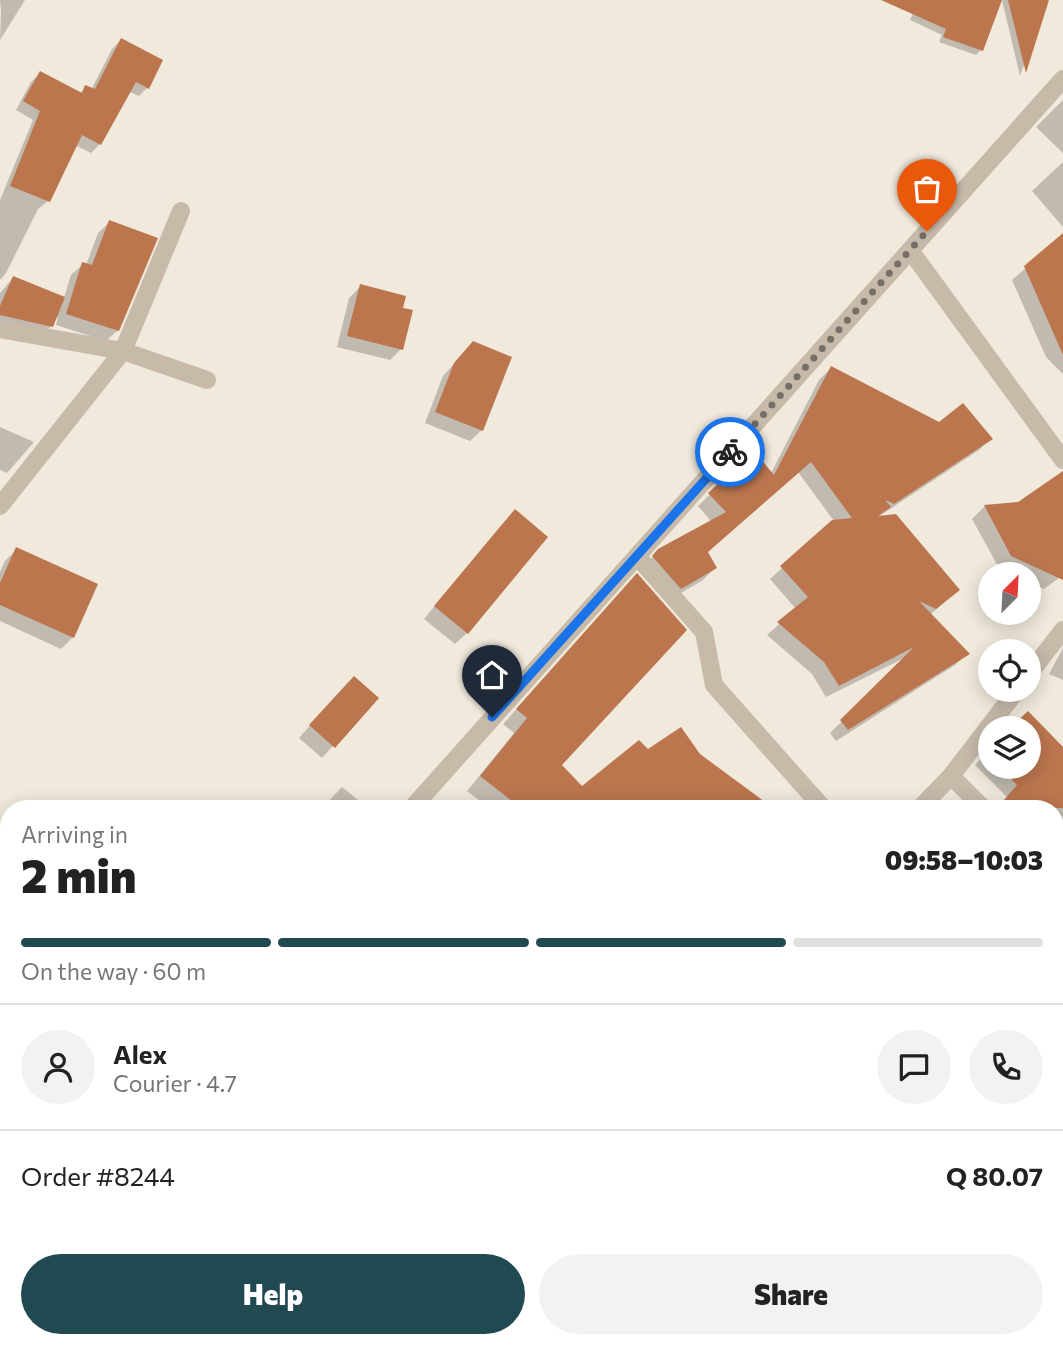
<!DOCTYPE html>
<html lang="en">
<head>
<meta charset="utf-8">
<style>
  :root { --surface:#fff; --page:#f2f2f2; --text:#222; --muted:#767676; --line:#e0e0e0; --accent:#214952 }
  body { margin:0; font-family:Commissioner,sans-serif; background:var(--page); color:var(--text); height:100vh; display:flex; flex-direction:column; font-size:26px; white-space:nowrap }
  * { box-sizing:border-box; margin:0 }
  p { font-size:23px; color:var(--muted) }
  .icon { flex:none; width:38px; height:38px; fill:none; stroke:currentColor; stroke-width:2; stroke-linecap:round; stroke-linejoin:round }
  .map { position:relative; flex:1; overflow:hidden }
  .side { position:absolute; left:0px; top:800px; width:1064px; height:548px; display:flex; flex-direction:column; background:var(--surface); border-radius:28px 28px 0 0; box-shadow:0 4px 18px #0003 }
  .side>* { flex:none }
  .needle { width:46px; rotate:24deg }
  .fabs { position:absolute; left:978px; top:562px; display:grid; gap:14px }
  .fabs a { display:grid; place-items:center; width:63px; height:63px; border-radius:50%; background:var(--surface); box-shadow:0 4px 18px #0003; font-size:35px }
  .pin { position:absolute; display:grid; place-items:center; width:60px; height:60px; color:#fff; margin:-72px -30px; border-radius:50% 50% 50% 0; rotate:-45deg; box-shadow:0 0 7px #0007 }
  .pin .icon { rotate:45deg }
  .courier { position:absolute; display:grid; place-items:center; width:70px; height:70px; margin:-35px; border:5px solid #1a73e8; border-radius:50%; background:#fff; color:#222; box-shadow:0 2px 9px #0007 }
  .headline em { font-style:normal; font-weight:800 }
  .headline div { display:flex; flex-direction:column-reverse }
  .headline { display:flex; align-items:center; justify-content:space-between; height:119px; padding:0 21px }
  h1 { font-size:46px; font-weight:800; line-height:52px }
  .bar { display:grid; grid-template-columns:repeat(4,1fr); gap:10px 7px; align-content:center; height:84px; padding:0 21px }
  .bar i { height:9px; border-radius:5px; background:var(--line) }
  .bar .selected { background:var(--accent) }
  .bar p { grid-column:span 4 }
  .line { display:flex; align-items:center; gap:18px; padding:0 21px; border-top:2px solid var(--line) }
  .line div { flex:1 }
  .round { display:grid; place-items:center; flex:none; width:74px; height:74px; border-radius:37px; background:var(--page) }
  .cta { display:flex; gap:14px; margin-top:auto; padding:14px 21px }
  .cta a { flex:1; height:80px; border-radius:42px; background:var(--accent); color:#fff; font-size:28px; font-weight:800; line-height:80px; text-align:center }
  .cta a+a { background:var(--page); color:var(--text) }
  .map>svg:first-child { display:block }
  .green { fill:#afbd9d }
  .shadow { fill:#0003 }
  .building { fill:#bb764e }
  .lines { fill:none; stroke-linecap:round; stroke-linejoin:round }
  .street { stroke:#c7baa9; stroke-width:18 }
  .done { stroke:#766f67; stroke-width:7; stroke-dasharray:0 12.6 }
  .route { stroke:#1a73e8; stroke-width:9 }
</style>
</head>
<body>
<div class="map">
<svg width="1063" height="1346" viewBox="0 0 1063 1346">
  <rect width="100%" height="100%" fill="#f0e9dc"/>
  <!-- green -->
  <path class="green" d="M0 1214 9 1218V1339H242L256 1346H0Z"/>
  <!-- shadow -->
  <g class="shadow">
    <path d="M0 0H25L0 40 1 12Z"/>
    <path d="M919 0H1000L981 50 976 55 939 42 942 35 910 20Z"/>
    <path d="M1002 0H1047L1020 76Z"/>
    <path d="M121 40 147 88 139 96 130 92 100 144 91 153 75 145 48 201 38 209 6 273 0 280V200L33 120 16 110 31 82 40 73 80 93 86 87 91 90 112 49Z"/>
    <path d="M1063 100V153L1036 127Z"/>
    <path d="M1063 162V227L1032 191Z"/>
    <path d="M110 222 118 330 106 341 56 325 58 317 55 316 51 326 40 338 0 328V293L13 278 64 298 71 275 83 264 86 265 98 233Z"/>
    <path d="M1063 236V374L1046 357 1012 280Z"/>
    <path d="M361 286 401 349 390 360 337 347 349 298Z"/>
    <path d="M462 355 482 430 470 441 425 423 443 376Z"/>
    <path d="M831 368 939 424 990 439 979 450 878 517 958 590 930 615 967 654 955 665 836 741 830 733 908 656 826 697 812 674 767 635 796 609 770 579 834 521 798 472 706 553 715 568 703 580 669 600 641 569 659 551 712 522 698 506 710 494 771 473 819 380Z"/>
    <path d="M0 427 34 442 7 473 0 470Z"/>
    <path d="M1063 486V575L1044 589 1029 582V574H1011L999 568 972 519 984 507 1018 504Z"/>
    <path d="M503 523 467 633 455 644 424 619Z"/>
    <path d="M17 549 73 637 61 649 0 621V572L5 561Z"/>
    <path d="M623 590 560 765 582 788 647 751 754 796 742 808H489L467 791 514 733 503 724Z"/>
    <path d="M1063 648V680L1049 674Z"/>
    <path d="M342 689 377 698 322 758 299 738Z"/>
    <path d="M1028 714 1063 749V830L1055 827V808H998L1007 797 975 765 990 749V766H1029V728H1012Z"/>
    <path d="M342 787 368 808H322Z"/>
    <path d="M1055 911 1063 918V940L1055 948Z"/>
    <path d="M1055 1026 1063 1033V1123L1055 1116 1058 1107 1055 1104Z"/>
  </g>
  <!-- building -->
  <g class="building">
    <path d="M881 0H1002L983 51 943 37 946 29Z"/>
    <path d="M1008 0H1049L1026 73Z"/>
    <path d="M121 38 163 60 149 89 136 82 101 145 82 135 50 202 10 186 40 111 23 101 40 71 82 93 85 85 95 89Z"/>
    <path d="M109 220 158 238 119 331 66 314 82 262 92 265Z"/>
    <path d="M1063 233V355L1024 266Z"/>
    <path d="M13 276 65 297 53 327 0 315V306Z"/>
    <path d="M360 284 406 296 403 308 413 310 403 350 347 336Z"/>
    <path d="M473 341 512 357 483 431 435 412 454 363Z"/>
    <path d="M831 366 939 422 963 403 993 439 894 504 885 500 891 507 878 516 896 514 960 590 936 609 919 601 970 654 848 730 840 720 914 647 839 686 824 662 777 622 808 597 780 566 832 520 852 518 811 462 708 552 717 568 681 589 652 556 658 549 726 512 708 493 754 451 774 475Z"/>
    <path d="M1063 471V580L1011 556 984 505 1018 502Z"/>
    <path d="M515 509 548 537 468 634 434 606Z"/>
    <path d="M16 547 98 584 74 638 0 605V583Z"/>
    <path d="M637 573 687 630 562 765 582 786 639 740 648 749 681 727 700 754 773 808H521L480 776 527 718 516 709Z"/>
    <path d="M354 676 379 698 335 748 309 725Z"/>
    <path d="M1028 711 1063 747V808H997L1017 785 999 766H1029V728H1010Z"/>
  </g>
  <g class="lines">
    <!-- street -->
    <g class="street">
      <path d="M910 250 1063 460"/>
      <path d="M0 329 123 351 207 380"/>
      <path d="M0 506 123 351 181 211"/>
      <path d="M637 556 704 632 714 685 823 808"/>
      <path d="M1029 674 1063 630"/>
      <path d="M951 776 983 808"/>
      <path d="M412 808 1063 79"/>
      <path d="M920 808 951 776 1017 690"/>
      <path d="M1055 876 1063 883"/>
    </g>
  </g>
  <g class="lines">
    <!-- done -->
    <path class="done" d="M730 452 927 231"/>
    <!-- route -->
    <path class="route" d="M492 717 730 452"/>
  </g>
</svg>
<div class="fabs">
<a><svg class="needle" viewBox="-14 -14 28 28"><path d="M0-13l5 13h-10z" fill="#e53935"/><path d="M0 13l5-13h-10z" fill="#767676"/></svg></a>
<a><svg class="icon" aria-label="locate" viewBox="0 0 24 24"><circle cx="12" cy="12" r="6"/><path d="M12 2v4M12 18v4M2 12h4M18 12h4"/></svg></a>
<a><svg class="icon" aria-label="layers" viewBox="0 0 24 24"><path d="M12 4l9 5-9 5-9-5zM3 14l9 5 9-5"/></svg></a>
</div>
<div class="pin" style="left:927px;top:231px;background:#ea580c"><svg class="icon" aria-label="bag" viewBox="0 0 24 24"><path d="M5 8h14l-1 12H6zM9 8a3 3 0 0 1 6 0"/></svg></div>
<div class="pin" style="left:492px;top:717px;background:#1f2937"><svg class="icon" aria-label="home" viewBox="0 0 24 24"><path d="M3 11l9-7 9 7M6 9v11h12V9"/></svg></div>
<div class="courier" style="left:730px;top:452px"><svg class="icon" aria-label="bike" viewBox="0 0 24 24"><circle cx="6" cy="16" r="4"/><circle cx="18" cy="16" r="4"/><path d="M6 16l4-8h5l3 8M10 8l3 8H6M13 5h3"/></svg></div>
<section class="side">
<div class="headline"><div><h1>2 min</h1><p>Arriving in</p></div><em>09:58–10:03</em></div>
<div class="bar"><i class="selected"></i><i class="selected"></i><i class="selected"></i><i></i><p>On the way · 60 m</p></div>
<div class="line" style="height:126px"><a class="round"><svg class="icon" aria-label="person" viewBox="0 0 24 24"><circle cx="12" cy="8" r="4"/><path d="M4 21q1-7 8-7t8 7"/></svg></a><div><b>Alex</b><p>Courier · 4.7</p></div><a class="round"><svg class="icon" aria-label="chat" viewBox="0 0 24 24"><path d="M4 5h16v11H9l-5 4z"/></svg></a><a class="round"><svg class="icon" aria-label="phone" viewBox="0 0 24 24"><path d="M5 4h4l2 5-3 2q2 4 5 5l2-3 5 2v4C11 20 4 13 5 4z"/></svg></a></div>
<div class="line" style="height:91px"><div>Order #8244</div><b>Q 80.07</b></div>
<div class="cta"><a>Help</a><a>Share</a></div>
</section>
</div>
</body>
</html>
